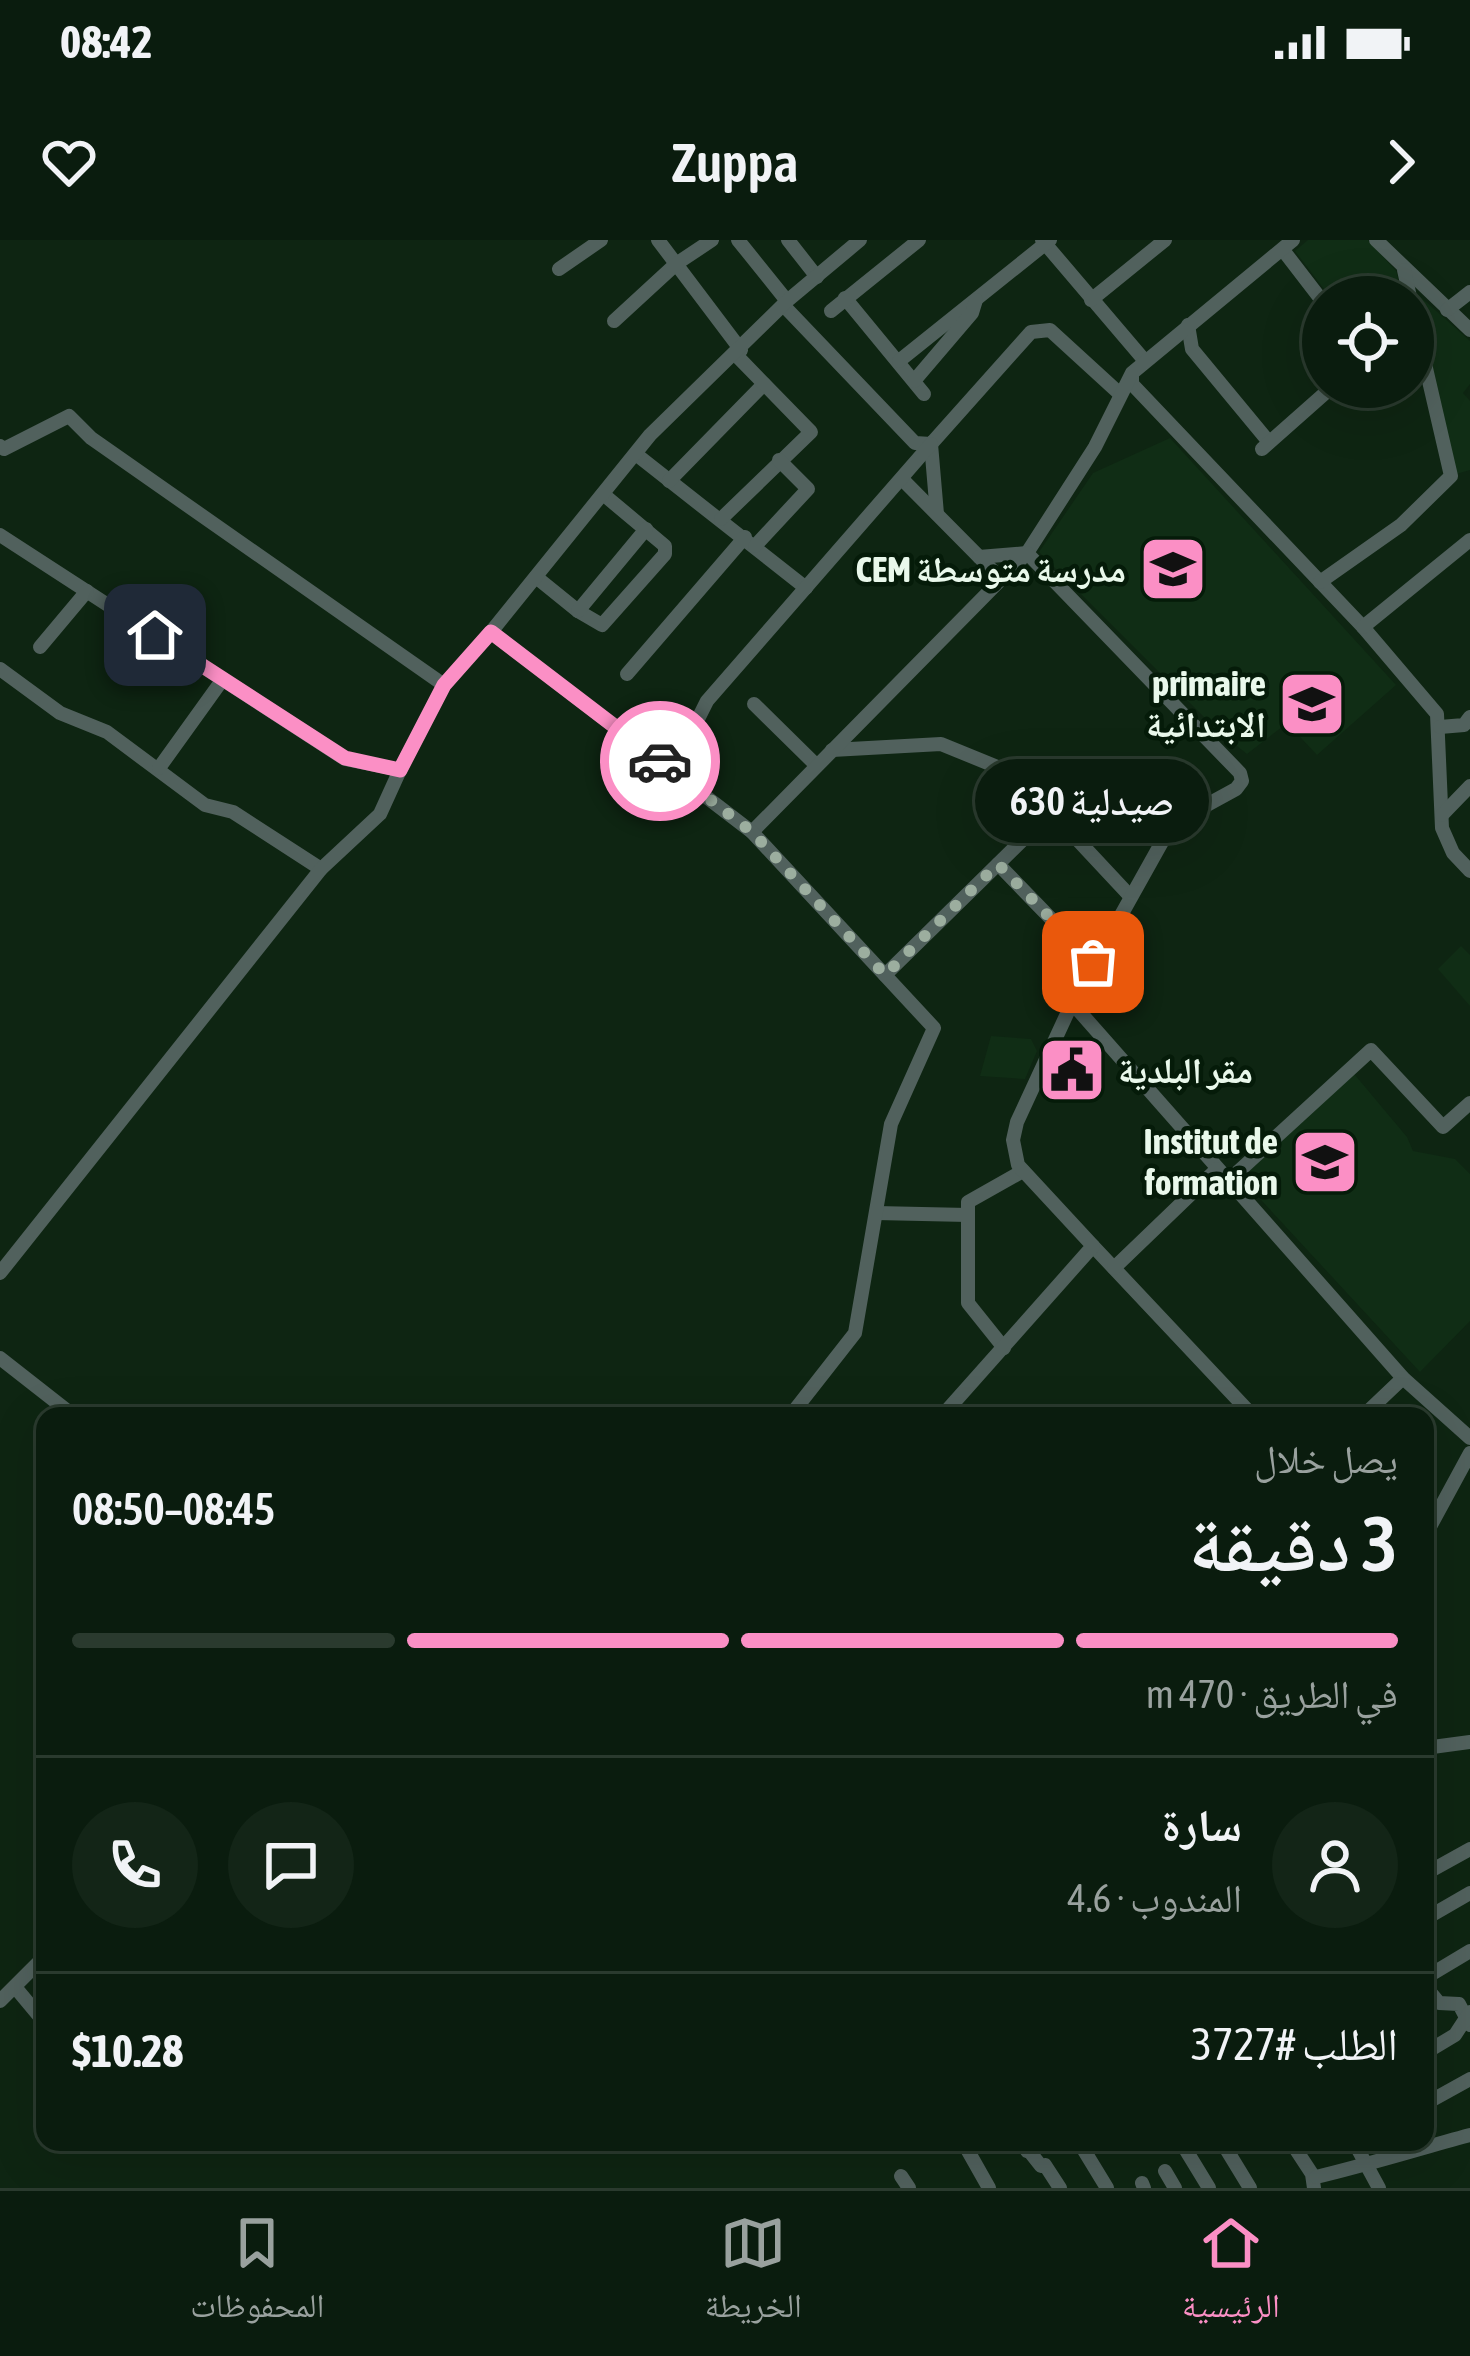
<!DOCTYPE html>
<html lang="ar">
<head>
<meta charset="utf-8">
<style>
  :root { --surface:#0a1c0e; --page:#132517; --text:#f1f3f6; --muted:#99a19e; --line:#2a3a2e; --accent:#fb8fc5 }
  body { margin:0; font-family:"Asap Condensed","Noto Naskh Arabic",sans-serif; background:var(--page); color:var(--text); direction:rtl; height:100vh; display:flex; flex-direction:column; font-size:45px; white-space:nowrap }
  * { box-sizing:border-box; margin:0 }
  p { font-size:39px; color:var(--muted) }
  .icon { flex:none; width:66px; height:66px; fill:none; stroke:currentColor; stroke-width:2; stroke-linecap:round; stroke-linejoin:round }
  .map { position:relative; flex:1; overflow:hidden; direction:ltr }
  .panel { position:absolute; left:36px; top:1167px; width:1398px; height:744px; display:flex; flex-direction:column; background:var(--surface); border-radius:24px; box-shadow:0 12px 48px #0002,0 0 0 3px var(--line); direction:rtl }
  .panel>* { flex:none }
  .tools { position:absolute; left:1302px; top:36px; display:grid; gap:24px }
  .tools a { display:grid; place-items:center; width:132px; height:132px; border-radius:50%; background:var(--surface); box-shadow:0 12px 48px #0002,0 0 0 3px var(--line); font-size:60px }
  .pin { position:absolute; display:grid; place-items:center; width:102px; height:102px; color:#fff; margin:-51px; border-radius:24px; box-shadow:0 6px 18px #0006 }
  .courier { position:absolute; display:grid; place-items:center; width:120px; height:120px; margin:-60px; border:9px solid #fb8fc5; border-radius:50%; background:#fff; color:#222; box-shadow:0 3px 15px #0007 }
  .bubble { position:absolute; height:84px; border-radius:42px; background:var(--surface); box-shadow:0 12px 48px #0002,0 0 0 3px var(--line); font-size:39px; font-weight:600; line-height:84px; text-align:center; direction:rtl }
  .headline em { font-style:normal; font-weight:600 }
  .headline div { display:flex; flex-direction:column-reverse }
  .headline { display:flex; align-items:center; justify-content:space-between; height:204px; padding:0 36px }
  h1 { font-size:78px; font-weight:600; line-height:90px }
  .bar { display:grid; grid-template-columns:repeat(4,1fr); gap:18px 12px; align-content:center; height:144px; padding:0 36px }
  .bar i { height:15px; border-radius:9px; background:var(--line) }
  .bar .on { background:var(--accent) }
  .bar p { grid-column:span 4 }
  .line { display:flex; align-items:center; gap:30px; padding:0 36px; border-top:3px solid var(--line) }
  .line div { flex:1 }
  .round { display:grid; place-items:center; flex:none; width:126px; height:126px; border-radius:63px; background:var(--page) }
  .status { display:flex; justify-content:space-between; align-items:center; height:84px; padding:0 60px; background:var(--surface); direction:ltr }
  .status svg { height:33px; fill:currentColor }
  header { display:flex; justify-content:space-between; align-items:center; height:156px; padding:0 36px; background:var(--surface); font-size:54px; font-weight:600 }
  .tab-bar { display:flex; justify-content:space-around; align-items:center; height:168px; border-top:3px solid var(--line); background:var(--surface); font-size:33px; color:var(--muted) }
  .tab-bar a { display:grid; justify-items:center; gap:6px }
  .tab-bar .on { color:var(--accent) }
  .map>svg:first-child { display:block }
  .built { fill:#102d15 }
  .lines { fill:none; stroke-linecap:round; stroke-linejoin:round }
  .minor { stroke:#51615d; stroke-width:14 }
  .done { stroke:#9cae9f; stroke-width:12; stroke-dasharray:0 21.6 }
  .route { stroke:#fb8fc5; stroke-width:15 }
  .labels { text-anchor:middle; stroke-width:9; stroke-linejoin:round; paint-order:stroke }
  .poi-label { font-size:36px; font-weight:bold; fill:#e9f8eb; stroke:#051b09; text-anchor:end }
</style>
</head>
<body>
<div class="status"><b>08:42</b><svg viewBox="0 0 49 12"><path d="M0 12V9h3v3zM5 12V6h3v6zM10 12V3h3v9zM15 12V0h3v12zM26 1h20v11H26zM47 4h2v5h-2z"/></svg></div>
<header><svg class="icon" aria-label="forward" viewBox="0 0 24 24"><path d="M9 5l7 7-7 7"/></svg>Zuppa<svg class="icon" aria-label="heart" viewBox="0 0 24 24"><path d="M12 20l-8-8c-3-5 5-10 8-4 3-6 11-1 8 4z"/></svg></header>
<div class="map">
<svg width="1470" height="1948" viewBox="0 0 1470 1948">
  <rect width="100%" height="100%" fill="#0e2512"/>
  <!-- built -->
  <g class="built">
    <path d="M1308 0H1368L1396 31 1403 57H1330L1295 11Z"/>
    <path d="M1417 54 1470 101V144L1463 153 1470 161V230L1456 234 1417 70Z"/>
    <path d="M1170 198 1396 445 1317 515 1287 483 1247 514 1217 490 1039 312 1093 233Z"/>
    <path d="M1461 706 1470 715V766L1438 729Z"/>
    <path d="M991 796 1031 799 1037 811 1025 839 980 836Z"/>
    <path d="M1350 829 1407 897 1413 911 1455 919 1470 934V1081L1420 1132 1237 934Z"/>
  </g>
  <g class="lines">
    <!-- minor -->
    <g class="minor">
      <path d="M658 0 741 110"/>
      <path d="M738 0 787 61"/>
      <path d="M788 0 817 37"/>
      <path d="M1042 0 1145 121"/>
      <path d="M1376 0 1470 90"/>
      <path d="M1283 10 1323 62"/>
      <path d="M559 29 601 0"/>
      <path d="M1404 30 1410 57"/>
      <path d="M845 58 924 154"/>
      <path d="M1091 60 1165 0"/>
      <path d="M785 67 915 203 931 204 1031 92 1050 90 1120 154"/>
      <path d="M1447 70 1470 52"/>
      <path d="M831 71 919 0"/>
      <path d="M614 81 676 24 712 0"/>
      <path d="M1188 85 1192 109 1269 202"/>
      <path d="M899 121 1050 0"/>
      <path d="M1132 135V144L1363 387 1437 474 1442 588 1453 613 1470 631"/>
      <path d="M914 141 972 73 976 60"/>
      <path d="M931 204 937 274"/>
      <path d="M0 206 4 209 69 176 91 198 444 445 491 392"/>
      <path d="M1262 209 1332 147"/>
      <path d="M637 215 806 348"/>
      <path d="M902 239 1000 338"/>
      <path d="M669 241 764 144"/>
      <path d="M721 279 811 192 736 115"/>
      <path d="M0 295 345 519 400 530 444 445"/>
      <path d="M755 306 808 249 779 220"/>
      <path d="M536 337 578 371 602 385 665 314V306L603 254"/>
      <path d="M1320 342 1401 285 1451 236 1413 72"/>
      <path d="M578 371 646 289"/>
      <path d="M1363 387 1470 300"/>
      <path d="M40 407 87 351"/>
      <path d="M0 429 60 473 107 492 205 565 233 572 321 629"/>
      <path d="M627 434 745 297"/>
      <path d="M754 464 816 525"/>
      <path d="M1440 487 1464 485 1470 477"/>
      <path d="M832 510 941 504 1017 535 1130 656"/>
      <path d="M159 528 223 439"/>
      <path d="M672 531 707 461 931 204"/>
      <path d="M1442 575 1470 546"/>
      <path d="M752 592 1027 313 1095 207 1132 133 1293 0"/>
      <path d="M998 624 1093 722"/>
      <path d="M885 735 1052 571"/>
      <path d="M1072 763 1403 1138 1470 1198"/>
      <path d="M1228 941 1371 810 1443 887 1470 863"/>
      <path d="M876 973 968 975"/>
      <path d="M1093 1006 1253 1176"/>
      <path d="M1114 1028 1217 929"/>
      <path d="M0 1033 321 629 380 574 400 530"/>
      <path d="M1004 1108 968 1063V962L1023 931"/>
      <path d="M0 1118 74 1176"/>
      <path d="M790 1176 855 1093 891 884 934 788 752 592 491 392 650 195 787 61 860 0"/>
      <path d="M942 1176 1093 1006 1018 925 1013 900 1017 882 1072 763 1172 584 1236 549 1242 541 1240 533 1027 313 979 317"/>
      <path d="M1363 1176 1403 1138"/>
      <path d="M1425 1296 1470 1213"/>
      <path d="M1425 1508 1470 1502"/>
      <path d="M1425 1634 1470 1609"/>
      <path d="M1425 1679 1470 1653"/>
      <path d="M1425 1738 1470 1711"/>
      <path d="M1425 1746 1439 1763 1459 1764 1470 1785"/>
      <path d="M15 1747 45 1783"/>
      <path d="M0 1761 45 1716"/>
      <path d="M1425 1813 1455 1795 1470 1772"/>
      <path d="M1425 1864 1470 1839"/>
      <path d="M963 1902 989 1948"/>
      <path d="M1022 1902 1041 1926 1045 1925 1060 1948"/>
      <path d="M1079 1902 1107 1948"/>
      <path d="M1181 1902 1209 1948"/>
      <path d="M1222 1902 1250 1948"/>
      <path d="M1291 1902 1312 1934 1314 1948"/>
      <path d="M1354 1902 1379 1948"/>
      <path d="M1027 1911 1043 1902"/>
      <path d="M1165 1931 1175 1948"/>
      <path d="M901 1936 909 1948"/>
      <path d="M1316 1937C1367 1925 1418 1909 1470 1895"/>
      <path d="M1142 1943 1144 1948"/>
    </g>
  </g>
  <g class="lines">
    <!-- done -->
    <path class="done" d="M660 521 752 592 885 735 998 624 1093 722"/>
    <!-- route -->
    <path class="route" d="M155 395 345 518 400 530 444 445 491 392 660 521"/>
  </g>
  <!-- icons -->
  <defs>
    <g id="school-square" transform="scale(3.45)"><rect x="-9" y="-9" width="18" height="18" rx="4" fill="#fb8fc5" stroke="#051b09"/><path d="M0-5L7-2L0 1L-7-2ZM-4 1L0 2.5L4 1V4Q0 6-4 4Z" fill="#111"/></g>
    <g id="civic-square" transform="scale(3.45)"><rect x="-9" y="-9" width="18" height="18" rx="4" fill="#fb8fc5" stroke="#051b09"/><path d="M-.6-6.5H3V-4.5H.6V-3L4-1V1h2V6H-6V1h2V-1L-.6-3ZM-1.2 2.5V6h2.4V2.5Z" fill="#111"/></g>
    <g id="university-square" transform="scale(3.45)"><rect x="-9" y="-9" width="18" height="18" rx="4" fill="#fb8fc5" stroke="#051b09"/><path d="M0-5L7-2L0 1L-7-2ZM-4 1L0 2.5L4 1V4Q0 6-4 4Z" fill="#111"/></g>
  </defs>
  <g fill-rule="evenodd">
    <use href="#school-square" x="1173" y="329"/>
    <use href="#school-square" x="1312" y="464"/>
    <use href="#civic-square" x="1072" y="830"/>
    <use href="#university-square" x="1325" y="922"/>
  </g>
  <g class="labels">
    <!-- poi labels -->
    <g class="poi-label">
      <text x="1126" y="342">CEM مدرسة متوسطة</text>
      <text x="1266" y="456">primaire<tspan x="1266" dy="41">الابتدائية</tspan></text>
      <text x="1118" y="843" text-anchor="start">مقر البلدية</text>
      <text x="1278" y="914">Institut de<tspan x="1278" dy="41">formation</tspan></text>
    </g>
  </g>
</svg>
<div class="tools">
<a><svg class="icon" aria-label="locate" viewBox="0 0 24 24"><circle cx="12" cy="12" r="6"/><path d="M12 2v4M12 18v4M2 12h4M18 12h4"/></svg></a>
</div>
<div class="pin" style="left:1093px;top:722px;background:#ea580c"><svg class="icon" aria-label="bag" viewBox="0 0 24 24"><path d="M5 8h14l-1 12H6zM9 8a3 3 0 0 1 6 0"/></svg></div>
<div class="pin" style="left:155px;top:395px;background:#1f2937"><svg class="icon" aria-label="home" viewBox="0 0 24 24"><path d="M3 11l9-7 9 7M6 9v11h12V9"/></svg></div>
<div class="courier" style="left:660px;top:521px"><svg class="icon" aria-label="car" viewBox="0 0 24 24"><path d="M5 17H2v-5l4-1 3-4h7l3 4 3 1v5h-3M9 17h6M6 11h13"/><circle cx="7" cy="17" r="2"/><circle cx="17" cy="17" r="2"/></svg></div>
<div class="bubble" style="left:975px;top:519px;width:234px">صيدلية 630</div>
<section class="panel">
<div class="headline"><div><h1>3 دقيقة</h1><p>يصل خلال</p></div><em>08:45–08:50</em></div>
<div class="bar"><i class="on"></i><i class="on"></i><i class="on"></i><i></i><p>في الطريق · 470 m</p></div>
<div class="line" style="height:216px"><a class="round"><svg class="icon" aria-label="person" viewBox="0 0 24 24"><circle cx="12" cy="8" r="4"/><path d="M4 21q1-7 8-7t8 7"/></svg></a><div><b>سارة</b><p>المندوب · 4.6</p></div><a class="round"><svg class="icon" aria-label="chat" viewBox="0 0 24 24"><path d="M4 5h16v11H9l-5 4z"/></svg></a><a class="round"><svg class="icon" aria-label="phone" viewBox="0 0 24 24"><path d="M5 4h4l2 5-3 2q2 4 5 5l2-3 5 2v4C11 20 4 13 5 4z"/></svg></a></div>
<div class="line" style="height:156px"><div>الطلب #3727</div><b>$10.28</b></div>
</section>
</div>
<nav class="tab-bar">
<a class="on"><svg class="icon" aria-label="home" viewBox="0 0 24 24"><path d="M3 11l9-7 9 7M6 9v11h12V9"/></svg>الرئيسية</a>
<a><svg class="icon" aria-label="map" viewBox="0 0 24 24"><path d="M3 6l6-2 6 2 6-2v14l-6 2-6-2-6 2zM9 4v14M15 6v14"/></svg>الخريطة</a>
<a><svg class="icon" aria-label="saved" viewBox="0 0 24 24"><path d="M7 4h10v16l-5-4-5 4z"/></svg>المحفوظات</a>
</nav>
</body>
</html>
